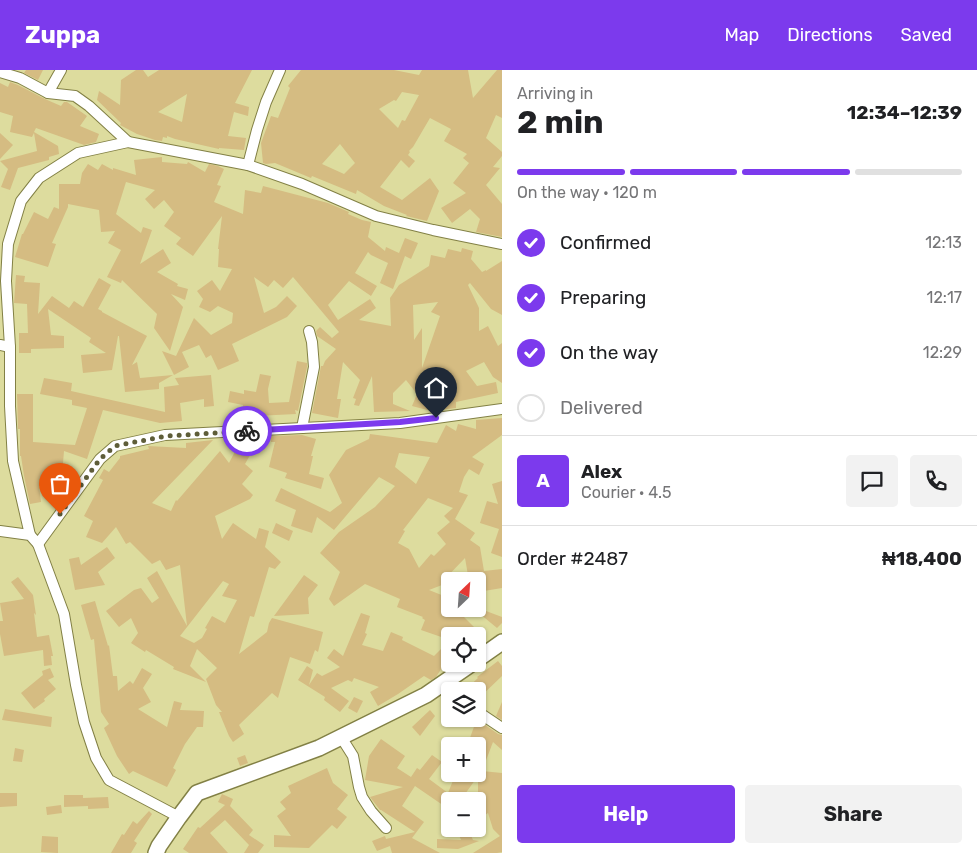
<!DOCTYPE html>
<html lang="en">
<head>
<meta charset="utf-8">
<style>
  :root { --surface:#fff; --page:#f2f2f2; --text:#202124; --muted:#757577; --line:#e0e0e0; --accent:#7c3aed }
  body { margin:0; font-family:Rubik,sans-serif; background:var(--page); color:var(--text); height:100vh; display:flex; flex-direction:column; font-size:19px; white-space:nowrap }
  * { box-sizing:border-box; margin:0 }
  p { font-size:16px; color:var(--muted) }
  .icon { flex:none; width:28px; height:28px; fill:none; stroke:currentColor; stroke-width:2; stroke-linecap:round; stroke-linejoin:round }
  .map { position:relative; flex:1; overflow:hidden }
  .panel { display:flex; flex-direction:column; background:var(--surface); width:475px }
  .panel>* { flex:none }
  .needle { width:32px; rotate:25deg }
  .buttons { position:absolute; left:441px; top:502px; display:grid; gap:10px }
  .buttons a { display:grid; place-items:center; width:45px; height:45px; border-radius:5px; background:var(--surface); box-shadow:0 1px 4px #0004; font-size:25px }
  .pin { position:absolute; display:grid; place-items:center; width:42px; height:42px; color:#fff; margin:-51px -21px; border-radius:50% 50% 50% 0; rotate:-45deg; box-shadow:0 0 5px #0007 }
  .pin .icon { rotate:45deg }
  .courier { position:absolute; display:grid; place-items:center; width:50px; height:50px; margin:-25px; border:4px solid #7c3aed; border-radius:50%; background:#fff; color:#222; box-shadow:0 1px 6px #0007 }
  .headline em { font-style:normal; font-weight:700 }
  .headline div { display:flex; flex-direction:column-reverse }
  .headline { display:flex; align-items:center; justify-content:space-between; height:85px; padding:0 15px }
  h1 { font-size:32px; font-weight:700; line-height:38px }
  .bar { display:grid; grid-template-columns:repeat(4,1fr); gap:8px 5px; align-content:center; height:60px; padding:0 15px }
  .bar i { height:6px; border-radius:4px; background:var(--line) }
  .bar .selected { background:var(--accent) }
  .bar p { grid-column:span 4 }
  .line { display:flex; align-items:center; gap:12px; padding:0 15px; border-top:1px solid var(--line) }
  .line div { flex:1 }
  .round { display:grid; place-items:center; flex:none; width:52px; height:52px; border-radius:5px; background:var(--page) }
  ol { padding:0 15px; list-style:none }
  li { display:flex; align-items:center; gap:15px; height:55px }
  li p { margin-inline-start:auto }
  li .icon { padding:5px; border-radius:50%; background:var(--accent); color:#fff; stroke-width:4 }
  li:last-child { color:var(--muted) }
  li i { width:28px; height:28px; border:2px solid var(--line); border-radius:50% }
  .action { display:flex; gap:10px; margin-top:auto; padding:10px 15px }
  .action a { flex:1; height:58px; border-radius:5px; background:var(--accent); color:#fff; font-size:20px; font-weight:700; line-height:58px; text-align:center }
  .action a+a { background:var(--page); color:var(--text) }
  header { display:flex; align-items:center; gap:30px; box-sizing:border-box; height:70px; padding:0 25px; background:var(--accent); color:#fff }
  header strong { font-size:24px }
  nav { display:flex; gap:28px; margin-inline-start:auto; font-size:18px }
  main { display:flex; flex:1; min-height:0 }
  .map>svg:first-child { display:block }
  .building { fill:#d5bc82; fill-rule:evenodd }
  .lines { fill:none; stroke-linecap:round; stroke-linejoin:round }
  .street-casing { stroke:#828045; stroke-width:12 }
  .secondary-casing { stroke:#828045; stroke-width:18 }
  .street { stroke:#fff; stroke-width:10 }
  .secondary { stroke:#fff; stroke-width:15 }
  .done { stroke:#5e5d39; stroke-width:5; stroke-dasharray:0 9 }
  .route { stroke:#7c3aed; stroke-width:6 }
</style>
</head>
<body>
<header>
<strong>Zuppa</strong>
<nav><a>Map</a><a>Directions</a><a>Saved</a></nav>
</header>
<main>
<div class="map">
<svg width="502" height="783" viewBox="0 0 502 783">
  <rect width="100%" height="100%" fill="#dddc9e"/>
  <!-- building -->
  <g class="building">
    <path d="M26 0H43L38 10 24 3Z"/>
    <path d="M136 0H143L148 7 159 0H252L235 33 249 37 248 46 234 42 228 66 246 68 244 80 219 78V79L175 69 167 66V68L163 67 162 71 155 70 137 64 120 55 121 53 97 30 99 21 120 35 121 10ZM187 24 182 52 158 42Z"/>
    <path d="M301 0H394L419 5 422 0H468L473 28 497 0H502V48L496 45 486 68 502 82V86L493 97 500 98 486 115 502 134V167L476 162 480 149 470 139 452 153 441 138 466 123 453 113 469 93 463 88 467 84 444 71 451 59 430 48 413 77 409 81 410 82 408 85 415 91 409 98 401 90 380 117 402 130 430 108 439 121 427 151 406 146 407 145 384 136 357 120 356 124 312 106 311 108 275 93 266 94 263 93 261 73 271 46 278 48 290 18 288 16ZM402 22 419 25 405 51 402 50 398 58 379 39 394 30 396 31ZM340 74 355 93 344 104 322 94Z"/>
    <path d="M10 12 18 15 45 29 61 36 64 32H67L87 46 80 56 99 64 96 72 84 75 36 58 34 62 58 76 59 84 49 87V90L18 98 10 120 1 117 8 99 0 91 37 81 34 63 32 67 10 62 13 46 0 42V13L8 17Z"/>
    <path d="M0 63 13 75 0 89Z"/>
    <path d="M162 87V92L187 94 188 92 205 102 209 94 218 96 224 99 217 115 221 116 214 132 243 144 245 120 261 123 263 116 328 133 349 142 348 144 362 150 371 152 368 167 385 181 386 177 399 183 405 168 418 173 411 189 405 186 393 219 380 213 388 193 371 185 368 182 355 203 377 216 371 226 349 211 328 235 338 250 370 229 376 238 359 250 391 256 390 228 399 215 429 196 431 185 445 188 448 179 461 182 462 178 473 181 471 189 482 202 486 200V201L502 191V245L491 239 470 213 468 215 479 238V261L488 256 498 276 502 273V313L493 307 484 292 466 301 477 316 496 312 498 323 456 332V338L431 341 412 336 417 324 406 310 393 323V334L410 341 374 342 372 306 359 336 354 335 356 329 353 328 360 310 343 292 337 329H341L338 348 312 343 321 296H323L325 291 336 279 317 266 316 261 320 257 332 268 339 262 293 207 283 218 274 210 268 217 254 207 264 243 276 237 287 226 297 236 287 247 232 274 239 291 218 300 211 285 206 288 199 275 182 282 189 297 174 305 162 281 176 286 194 248 211 265 232 253 233 243 218 236 210 242 199 237 203 229 197 221 212 210 220 221 232 199 218 197 219 179H218L222 146 193 186 176 174 181 168 164 156 174 142 164 130 154 139 145 129 155 120 126 112 116 144 141 163 143 157 152 160 140 194 163 179 171 193 157 202 178 214 177 216 188 219 185 230 171 224 183 237 170 281 154 258 157 244 122 210 121 213 107 207 121 180 108 173 115 161 101 162 99 140 68 134V137L52 173 56 174 48 197 15 187 22 164H23L34 142 48 149 54 137 59 139V114H80L82 103 88 94 98 100 102 94 113 100V98L136 105 134 90ZM438 232 431 242 440 246 422 298V258L414 270 413 235Z"/>
    <path d="M16 205 25 206 24 212 40 213 38 244 52 226 69 238 74 231 83 237 99 208 111 215 98 239 102 241V242L147 266 132 295 137 292 140 308 173 305 159 313V319L125 322 119 266H118L112 300 83 303 81 285 106 283 89 272 91 268 48 239 51 265 64 266V278L31 279V283H19V263H28L27 234 14 233Z"/>
    <path d="M297 291 307 293V297L298 341 295 340 296 344 256 346V347L241 346 243 335 228 332 230 321 244 324V320L256 322 260 304 271 306 268 319 269 333 289 332Z"/>
    <path d="M211 305 214 336 204 337V329L180 333 182 351 160 353 103 340 87 389 64 381 61 418 39 416 41 432 30 434 24 406 21 386H20V359H18L17 324H33V372L75 375 87 338 72 335V330L40 324 44 308 72 313 71 321 165 342 164 317 179 315 175 308Z"/>
    <path d="M502 348V365L472 387 484 394 479 405 469 399 464 407 459 422 468 425 455 449 475 463 470 470 480 477 484 501 502 499V518L478 522V511H469L465 488 441 513 442 515 429 520 444 526 450 532V539H456L483 566H450V597L445 593 436 607 431 610 424 606 398 624 378 636 370 622 379 617 354 608 352 612 348 610 331 618 349 631 340 642 324 630 325 627 298 610 307 596 313 600 309 615 317 603 322 606 340 597 327 588 334 579 343 586 361 543 370 546 365 563 367 564 362 575 383 581 391 562 403 567 402 570 434 586 450 570 421 560 425 550 422 548 423 547 397 537 400 529 365 514 334 536 329 529 340 502 320 483 339 462 375 437 395 416 379 407 334 460 317 447 312 463 291 456 296 440 275 431 281 418 330 442 342 433 329 405 346 380 369 369 370 364 437 373 446 355 456 361 458 354 476 359V350ZM399 383 430 387 416 414 395 397ZM428 428 453 438 444 446 450 452 437 463 446 474 434 486 431 484 419 498 409 479 398 473 405 461 403 460Z"/>
    <path d="M302 365 316 369 311 386H313L309 404 324 408 321 419 285 408 287 403 269 397 275 372H271L270 366Z"/>
    <path d="M242 368H248L257 373 245 394 253 401 242 414 253 425 250 429 215 446 222 469 233 453 256 469 259 458 269 461 265 477 281 492 275 499 269 497 254 547 250 546 239 584 267 562 269 553 272 548 323 562 318 582 315 580 310 594 290 587 278 628 272 623 239 655 244 664 233 672 229 666 219 642H222L216 635 206 609 217 598 197 579 190 596 206 612 173 599 174 597 146 580 145 582 131 573 138 563 131 548 119 557 106 541 134 520 141 518 152 533 159 528 147 508 157 501 187 556 180 495 166 500 160 490 152 494 130 472 126 474 116 457 102 473 86 467 93 451 84 446 103 410 99 408 104 399 109 402 120 388V386L149 379 148 376 186 378V373L213 370 152 433 171 441 176 430 177 431 220 381 229 393ZM223 511 229 514 222 526 237 530 225 553 212 546 205 558 207 559 202 568 194 573 180 566Z"/>
    <path d="M502 411V487L491 483 499 459 480 453 487 431 498 434 492 414Z"/>
    <path d="M276 453 293 461 289 471 272 463Z"/>
    <path d="M107 477 115 488 98 502 105 515 75 520 69 489 79 487 81 495Z"/>
    <path d="M304 505 318 515 308 528 309 544 274 546Z"/>
    <path d="M18 507 33 525 36 545 34 543 37 567 49 565 53 586H51L52 595 44 596 43 580 4 586 0 564V551H3L0 533 24 529 11 512Z"/>
    <path d="M95 531 108 576 109 575 113 606H117L118 621 130 611 133 614 142 598 152 604 143 618 151 632 138 639 167 657 174 631 182 633 180 640 204 641 203 657H197L185 674 173 698 176 700 167 717 133 701 129 704 117 686 104 658 109 654 101 642 94 569 91 570 81 535Z"/>
    <path d="M478 538 502 547V553L497 558 474 539Z"/>
    <path d="M498 591 502 596V606L478 629V621H464L478 608 477 607Z"/>
    <path d="M50 598 54 607 48 610 56 619 44 629 45 631 34 639 21 623 43 605 42 601Z"/>
    <path d="M354 627 363 631 357 643 348 638Z"/>
    <path d="M502 632V650L496 646Z"/>
    <path d="M5 639 52 647 51 657 2 650Z"/>
    <path d="M430 640 435 646 420 666 412 657Z"/>
    <path d="M478 650 498 664 502 665V680L493 672 482 701 502 703V782L497 783H473L500 766 493 759 488 743 478 750V706L460 731H461H450V740L415 716 402 736 424 752 412 768 440 783H392L390 776 377 781 372 771 385 766 386 769 415 762 381 740H380L370 727 403 717 365 710 369 686 381 669 405 686 397 698 411 707 417 698 420 700 432 685 442 692 429 709 448 723 454 708 464 711 467 704H478V676H467L475 654Z"/>
    <path d="M15 678 24 680 22 692 13 691Z"/>
    <path d="M245 685 248 693 240 696 237 688Z"/>
    <path d="M327 698 333 713 348 725 337 739 347 747 337 759 332 755 309 778 274 777V765L291 766 277 746 286 739 280 732 291 723 288 716Z"/>
    <path d="M0 723H17V736L0 737Z"/>
    <path d="M222 724 233 729 230 736 253 760 249 765 264 775 258 783H244L249 775 225 750 210 763 228 783H189L183 779 198 757 200 758 225 735 218 732Z"/>
    <path d="M64 725H83V728L108 727 109 738 88 739V736L64 737Z"/>
    <path d="M61 735 62 743 47 745 46 737Z"/>
    <path d="M149 741 152 744 134 771 137 773 131 783H111L122 764 124 765 133 751 137 754Z"/>
    <path d="M469 761 473 770 479 771 458 779 437 778V769L461 770 459 765Z"/>
    <path d="M42 766 58 767V783L41 782Z"/>
  </g>
  <g class="lines">
    <!-- street casing -->
    <g class="street-casing">
      <g id="street">
        <path d="M0 2 20 8 48 23 75 26 89 36 128 72"/>
        <path d="M48 23 61 0"/>
        <path d="M248 95 257 60 266 32 280 0"/>
        <path d="M0 275 10 277"/>
        <path d="M302 358 314 297 312 272 309 261"/>
        <path d="M0 461 30 465 38 474 100 389 115 376 165 365 400 353 502 339"/>
        <path d="M30 465 13 391 10 336V277L6 211 8 174 21 131 39 108 78 83 128 72 248 95 302 114 376 146 433 160 502 174"/>
        <path d="M38 474 64 544 76 615 84 652 96 688 109 710 179 747"/>
        <path d="M444 613 452 621"/>
        <path d="M478 642 502 658"/>
        <path d="M341 667 353 686 359 717 362 727 371 741 386 758"/>
      </g>
    </g>
    <!-- secondary casing -->
    <g class="secondary-casing">
      <g id="secondary">
        <path d="M478 589 502 572"/>
        <path d="M156 783 159 776 179 747 197 723 319 678 426 625 471 594"/>
      </g>
    </g>
    <!-- street -->
    <use href="#street" class="street"/>
    <!-- secondary -->
    <use href="#secondary" class="secondary"/>
  </g>
  <g class="lines">
    <!-- done -->
    <path class="done" d="M60 444 100 389 115 376 166 366 247 361"/>
    <!-- route -->
    <path class="route" d="M247 361 400 352 436 348"/>
  </g>
</svg>
<div class="buttons">
<a><svg class="needle" viewBox="-14 -14 28 28"><path d="M0-13l5 13h-10z" fill="#e53935"/><path d="M0 13l5-13h-10z" fill="#757577"/></svg></a>
<a><svg class="icon" aria-label="locate" viewBox="0 0 24 24"><circle cx="12" cy="12" r="6"/><path d="M12 2v4M12 18v4M2 12h4M18 12h4"/></svg></a>
<a><svg class="icon" aria-label="layers" viewBox="0 0 24 24"><path d="M12 4l9 5-9 5-9-5zM3 14l9 5 9-5"/></svg></a>
<a>+</a>
<a>−</a>
</div>
<div class="pin" style="left:60px;top:444px;background:#ea580c"><svg class="icon" aria-label="bag" viewBox="0 0 24 24"><path d="M5 8h14l-1 12H6zM9 8a3 3 0 0 1 6 0"/></svg></div>
<div class="pin" style="left:436px;top:348px;background:#1f2937"><svg class="icon" aria-label="home" viewBox="0 0 24 24"><path d="M3 11l9-7 9 7M6 9v11h12V9"/></svg></div>
<div class="courier" style="left:247px;top:361px"><svg class="icon" aria-label="bike" viewBox="0 0 24 24"><circle cx="6" cy="16" r="4"/><circle cx="18" cy="16" r="4"/><path d="M6 16l4-8h5l3 8M10 8l3 8H6M13 5h3"/></svg></div>
</div>
<section class="panel">
<div class="headline"><div><h1>2 min</h1><p>Arriving in</p></div><em>12:34–12:39</em></div>
<div class="bar"><i class="selected"></i><i class="selected"></i><i class="selected"></i><i></i><p>On the way · 120 m</p></div>
<ol>
<li><svg class="icon" aria-label="check" viewBox="0 0 24 24"><path d="M5 12l5 5 9-10"/></svg>Confirmed<p>12:13</p></li>
<li><svg class="icon" aria-label="check" viewBox="0 0 24 24"><path d="M5 12l5 5 9-10"/></svg>Preparing<p>12:17</p></li>
<li><svg class="icon" aria-label="check" viewBox="0 0 24 24"><path d="M5 12l5 5 9-10"/></svg>On the way<p>12:29</p></li>
<li><i></i>Delivered</li>
</ol>
<div class="line" style="height:90px"><b class="round" style="background:var(--accent);color:#fff">A</b><div><b>Alex</b><p>Courier · 4.5</p></div><a class="round"><svg class="icon" aria-label="chat" viewBox="0 0 24 24"><path d="M4 5h16v11H9l-5 4z"/></svg></a><a class="round"><svg class="icon" aria-label="phone" viewBox="0 0 24 24"><path d="M5 4h4l2 5-3 2q2 4 5 5l2-3 5 2v4C11 20 4 13 5 4z"/></svg></a></div>
<div class="line" style="height:65px"><div>Order #2487</div><b>₦18,400</b></div>
<div class="action"><a>Help</a><a>Share</a></div>
</section>
</main>
</body>
</html>
